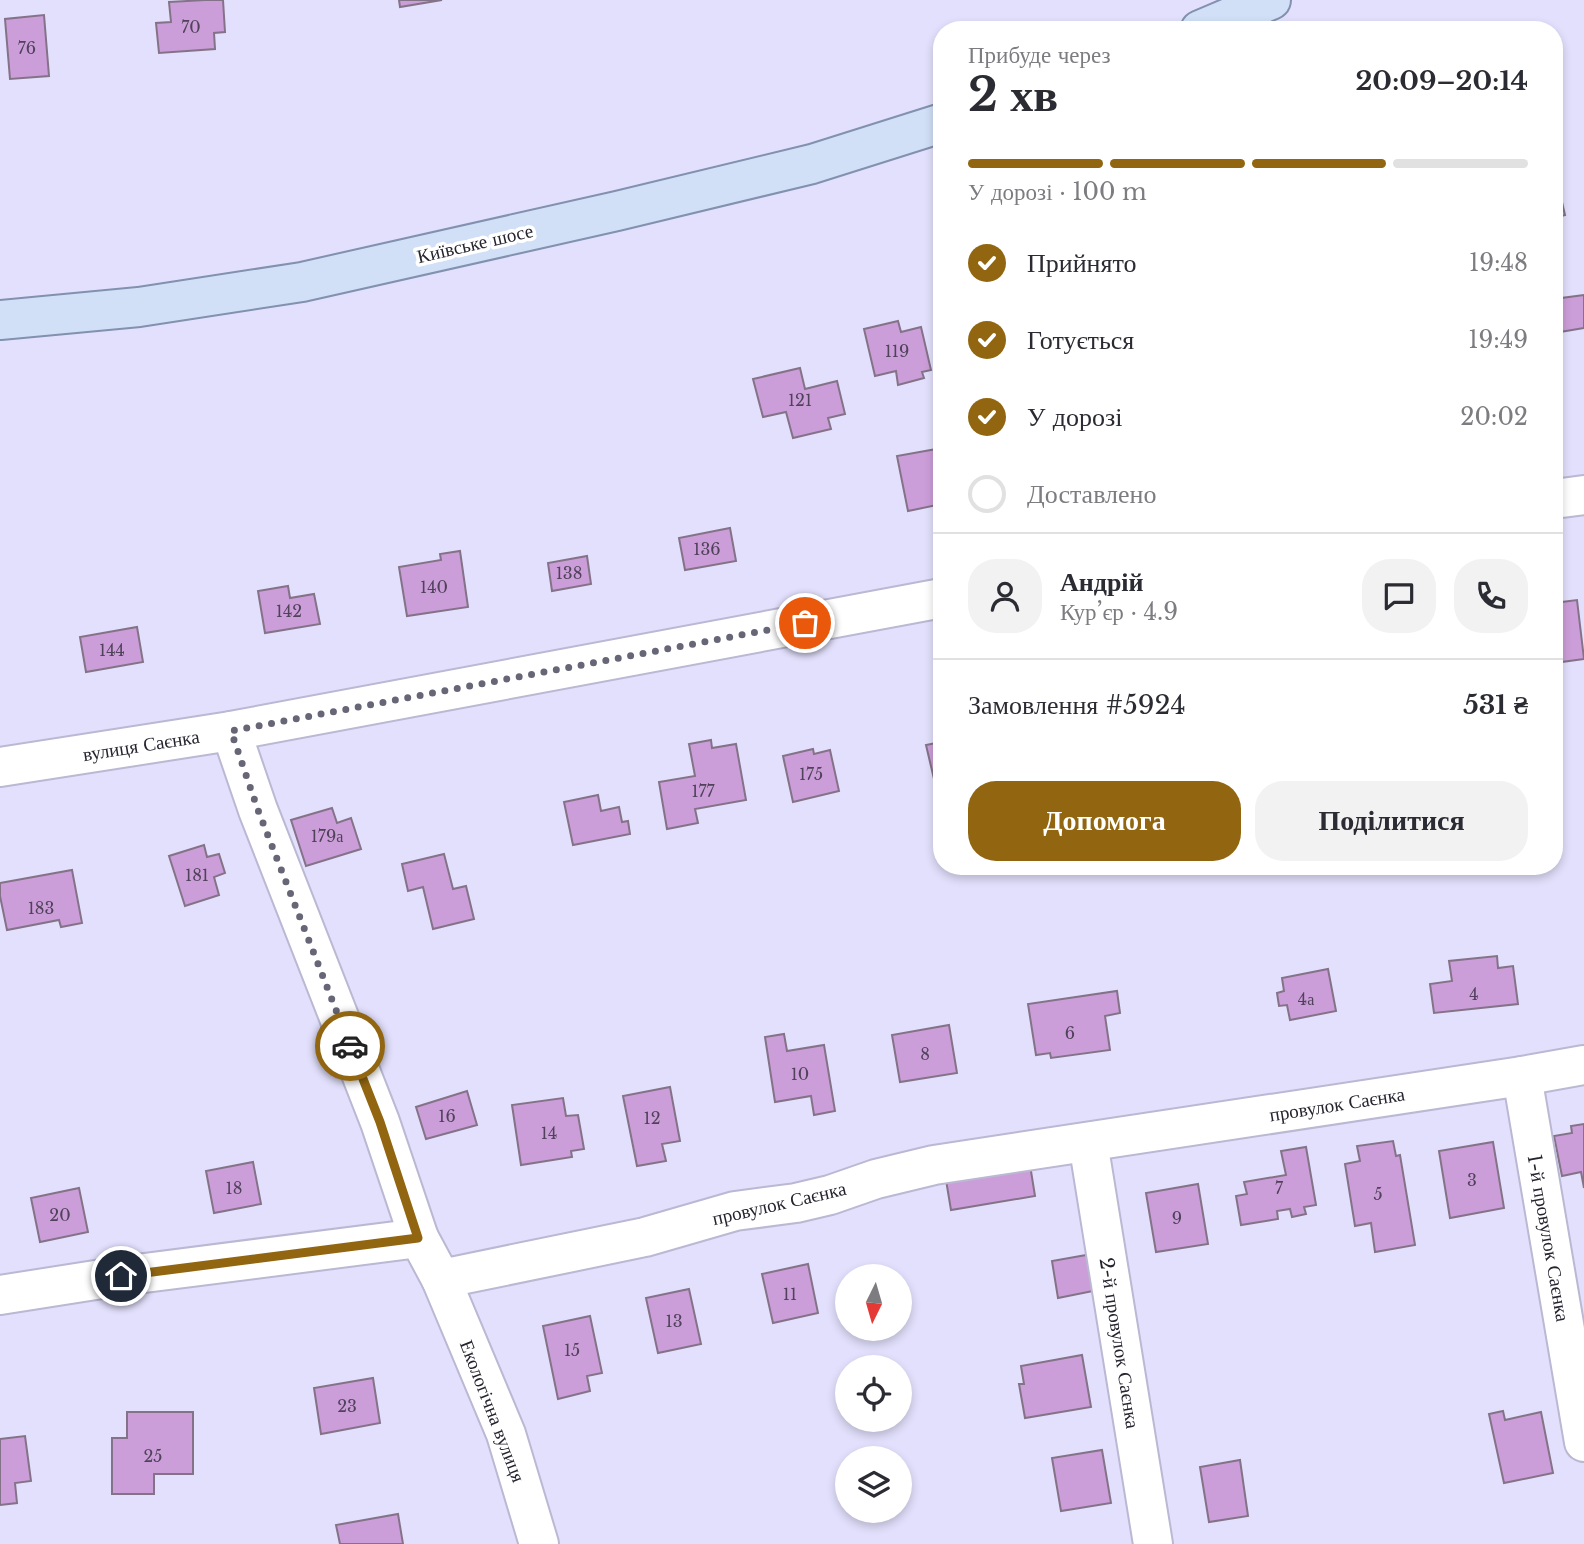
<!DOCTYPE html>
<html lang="uk">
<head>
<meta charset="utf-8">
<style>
  :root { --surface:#fff; --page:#f2f2f3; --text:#2b2b33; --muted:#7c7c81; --line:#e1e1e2; --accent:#926611 }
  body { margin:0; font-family:"Libre Baskerville",serif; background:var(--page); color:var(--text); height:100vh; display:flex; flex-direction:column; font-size:26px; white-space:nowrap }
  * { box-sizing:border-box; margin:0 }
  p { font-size:23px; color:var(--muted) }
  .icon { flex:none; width:38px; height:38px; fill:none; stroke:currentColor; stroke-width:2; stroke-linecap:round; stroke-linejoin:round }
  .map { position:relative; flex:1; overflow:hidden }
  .panel { position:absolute; left:933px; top:21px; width:630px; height:854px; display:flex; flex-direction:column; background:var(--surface); border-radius:28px; box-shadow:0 4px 10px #0003 }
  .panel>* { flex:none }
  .needle { width:46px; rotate:185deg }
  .controls { position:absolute; left:835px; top:1264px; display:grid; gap:14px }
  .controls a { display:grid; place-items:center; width:77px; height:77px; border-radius:50%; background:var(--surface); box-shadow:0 4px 10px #0003; font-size:35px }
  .pin { position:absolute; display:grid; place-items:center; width:60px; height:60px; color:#fff; margin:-30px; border:4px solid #fff; border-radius:50%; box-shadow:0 2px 7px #0007 }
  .courier { position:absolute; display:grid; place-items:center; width:70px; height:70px; margin:-35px; border:5px solid #926611; border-radius:50%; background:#fff; color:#222; box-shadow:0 2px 9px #0007 }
  .headline em { font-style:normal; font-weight:800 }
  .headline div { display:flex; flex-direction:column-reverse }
  .headline { display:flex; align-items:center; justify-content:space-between; height:119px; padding:0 35px }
  h1 { font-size:46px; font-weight:800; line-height:52px }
  .bar { display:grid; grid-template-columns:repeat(4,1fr); gap:10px 7px; align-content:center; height:84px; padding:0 35px }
  .bar i { height:9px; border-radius:5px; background:var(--line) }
  .bar .current { background:var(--accent) }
  .bar p { grid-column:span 4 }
  .line { display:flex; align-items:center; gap:18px; padding:0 35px; border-top:2px solid var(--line) }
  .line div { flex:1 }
  .round { display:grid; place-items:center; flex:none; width:74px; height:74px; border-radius:28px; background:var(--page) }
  ol { padding:0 35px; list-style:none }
  li { display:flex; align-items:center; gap:21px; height:77px }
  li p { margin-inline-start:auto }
  li .icon { padding:7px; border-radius:50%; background:var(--accent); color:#fff; stroke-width:4 }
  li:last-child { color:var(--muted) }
  li i { width:38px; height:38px; border:4px solid var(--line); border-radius:50% }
  .primary-button { display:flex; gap:14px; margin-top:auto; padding:14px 35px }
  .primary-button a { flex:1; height:80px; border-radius:28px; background:var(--accent); color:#fff; font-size:28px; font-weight:800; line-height:80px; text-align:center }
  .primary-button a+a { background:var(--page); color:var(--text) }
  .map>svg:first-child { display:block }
  .building { fill:#cc9ed9; stroke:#847388; stroke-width:2 }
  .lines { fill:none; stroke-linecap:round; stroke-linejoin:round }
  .minor-casing { stroke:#bab8d3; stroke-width:42 }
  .major-casing { stroke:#8191ae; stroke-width:42 }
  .minor { stroke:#fff; stroke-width:38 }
  .major { stroke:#d1e0f7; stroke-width:38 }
  .done { stroke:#676677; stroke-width:7; stroke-dasharray:0 12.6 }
  .route { stroke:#926611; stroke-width:9 }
  .labels { text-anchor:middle; stroke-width:7; stroke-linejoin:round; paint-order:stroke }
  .number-label { font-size:16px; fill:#4f425a }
  .street-label { font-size:19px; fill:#25242f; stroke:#fff }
</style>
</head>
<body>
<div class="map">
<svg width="1584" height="1544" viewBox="0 0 1584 1544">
  <rect width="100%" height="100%" fill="#e2e0fc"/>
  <!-- building -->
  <g class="building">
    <path d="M205 0H223L225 32 214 33 215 49 159 53 156 23 171 22 169 2Z"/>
    <path d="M399 0H442L400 7Z"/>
    <path d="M44 15 49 76 10 79 5 19Z"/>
    <path d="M1558 185 1565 215 1554 218V186Z"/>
    <path d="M1584 295V328L1554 333V299Z"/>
    <path d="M898 321 901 332 921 327 931 370 922 372 924 378 898 385 896 371 875 376 864 329Z"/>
    <path d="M1554 359 1561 405 1554 406Z"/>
    <path d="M800 368 805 389 837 381 845 414 828 418 831 429 793 438 786 412 763 417 753 379Z"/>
    <path d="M942 448V504L908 511 897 456Z"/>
    <path d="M730 528 736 561 685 570 679 538Z"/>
    <path d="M460 551 468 607 407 616 399 567 441 560 440 554Z"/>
    <path d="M587 556 591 584 552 591 548 563Z"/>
    <path d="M288 586 290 598 314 594 320 624 265 633 258 591Z"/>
    <path d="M1577 600 1584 659 1554 663V603Z"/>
    <path d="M137 627 143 662 86 672 80 637Z"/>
    <path d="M942 724V778L934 779 926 745 941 742 937 725Z"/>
    <path d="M711 740 712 748 736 744 746 800 695 809 698 823 667 829 659 782 695 776 689 744Z"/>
    <path d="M813 749 814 754 830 750 839 791 793 802 783 756Z"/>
    <path d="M598 795 601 811 619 807 622 822 628 821 630 834 573 845 564 802Z"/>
    <path d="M332 808 337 823 351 818 361 849 306 866 291 820Z"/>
    <path d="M204 845 207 857 219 854 225 873 214 877 219 895 185 906 169 856Z"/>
    <path d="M444 854 453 889 466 886 474 919 433 929 423 887 408 891 402 864Z"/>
    <path d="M72 870 82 923 61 927 59 920 7 930 0 896V883Z"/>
    <path d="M1497 956 1498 968 1513 966 1518 1004 1434 1013 1430 984 1452 981 1449 961Z"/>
    <path d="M1328 969 1336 1011 1290 1020 1287 1005 1279 1006 1277 993 1284 991 1282 978Z"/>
    <path d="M1117 991 1120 1013 1105 1016 1110 1050 1051 1058 1050 1053 1036 1055 1028 1004Z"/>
    <path d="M949 1025 957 1073 900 1082 892 1035Z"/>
    <path d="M784 1034 787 1051 824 1045 835 1111 814 1115 811 1096 775 1102 765 1037Z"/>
    <path d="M670 1087 680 1141 662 1144 666 1161 637 1166 623 1096Z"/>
    <path d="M467 1091 477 1125 426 1139 416 1107Z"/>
    <path d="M563 1098 566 1116 578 1115 584 1149 571 1151 572 1157 521 1165 512 1105Z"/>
    <path d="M1584 1124V1188L1581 1172 1562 1176 1554 1136 1572 1133 1571 1126Z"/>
    <path d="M1393 1141 1396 1156 1400 1155 1415 1245 1375 1252 1371 1223 1355 1226 1345 1164 1360 1161 1357 1146Z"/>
    <path d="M1493 1142 1504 1208 1450 1218 1439 1151Z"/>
    <path d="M1306 1147 1316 1205 1304 1207 1306 1214 1292 1217 1290 1209 1277 1211 1278 1219 1241 1225 1236 1196 1247 1194 1244 1182 1286 1175 1281 1151Z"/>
    <path d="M253 1162 261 1204 214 1213 206 1171Z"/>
    <path d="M1030 1165 1035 1196 951 1210 946 1180Z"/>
    <path d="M1198 1184 1208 1244 1156 1252 1146 1193Z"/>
    <path d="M79 1188 88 1232 40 1242 31 1198Z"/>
    <path d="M1092 1254 1098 1290 1058 1298 1052 1261Z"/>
    <path d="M808 1264 818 1313 773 1323 762 1274Z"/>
    <path d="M689 1289 701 1344 658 1353 646 1298Z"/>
    <path d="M590 1316 602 1373 587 1376 590 1391 558 1399 543 1326Z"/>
    <path d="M1082 1355 1091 1407 1025 1418 1019 1384H1024L1021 1366Z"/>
    <path d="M373 1378 380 1423 321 1434 314 1388Z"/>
    <path d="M1503 1411 1505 1420 1541 1412 1553 1473 1504 1483 1489 1414Z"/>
    <path d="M127 1412H193V1474H154V1494H112V1438H127Z"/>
    <path d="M25 1436 31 1481 15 1483 17 1503 0 1505V1439Z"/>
    <path d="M1102 1450 1111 1503 1061 1511 1052 1458Z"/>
    <path d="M1240 1460 1248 1516 1209 1522 1200 1467Z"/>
    <path d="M398 1514 403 1544H340L336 1525Z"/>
  </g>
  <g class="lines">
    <!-- minor casing -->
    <g class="minor-casing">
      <g id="minor">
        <path d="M1554 499 1584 495"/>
        <path d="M231 731 258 810 380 1122 419 1238"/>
        <path d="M0 767 231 731 942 598"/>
        <path d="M1522 1076 1584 1442"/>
        <path d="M1088 1142 1153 1544"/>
        <path d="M441 1279 506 1434 539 1544"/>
        <path d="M0 1295 121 1276 419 1238 441 1279 645 1237 735 1211 796 1203 830 1195 876 1179 934 1165 1522 1076 1584 1065"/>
      </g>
    </g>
    <!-- major casing -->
    <g class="major-casing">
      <g id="major">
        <path d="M1200 30 1271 0"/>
        <path d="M0 320 139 307 302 282 617 211 812 164 942 123"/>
      </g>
    </g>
    <!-- minor -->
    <use href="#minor" class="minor"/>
    <!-- major -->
    <use href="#major" class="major"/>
  </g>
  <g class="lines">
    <!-- done -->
    <path class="done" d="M350 1046 258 810 231 731 805 623"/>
    <!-- route -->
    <path class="route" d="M121 1276 418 1238 380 1122 350 1046"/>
  </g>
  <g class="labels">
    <!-- number labels -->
    <g class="number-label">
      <text x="191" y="33">70</text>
      <text x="27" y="54">76</text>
      <text x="897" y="357">119</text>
      <text x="800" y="406">121</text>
      <text x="707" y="555">136</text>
      <text x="569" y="579">138</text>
      <text x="434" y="593">140</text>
      <text x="289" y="617">142</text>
      <text x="112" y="656">144</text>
      <text x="811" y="780">175</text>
      <text x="703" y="797">177</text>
      <text x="327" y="842">179а</text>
      <text x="197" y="881">181</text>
      <text x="41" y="914">183</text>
      <text x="1474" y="1000">4</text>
      <text x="1306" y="1005">4а</text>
      <text x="1070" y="1039">6</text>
      <text x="925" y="1060">8</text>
      <text x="800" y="1080">10</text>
      <text x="447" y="1122">16</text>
      <text x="652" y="1124">12</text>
      <text x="549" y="1139">14</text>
      <text x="1472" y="1186">3</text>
      <text x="234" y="1194">18</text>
      <text x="1279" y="1194">7</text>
      <text x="1378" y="1200">5</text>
      <text x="60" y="1221">20</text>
      <text x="1177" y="1224">9</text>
      <text x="790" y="1300">11</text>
      <text x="674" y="1327">13</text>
      <text x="572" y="1356">15</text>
      <text x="347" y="1412">23</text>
      <text x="153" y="1462">25</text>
    </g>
    <!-- street labels -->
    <g class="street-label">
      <text transform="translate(475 243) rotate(-13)" y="7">Київське шосе</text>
      <text transform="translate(141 745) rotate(-9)" y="7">вулиця Саєнка</text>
      <text transform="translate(1337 1104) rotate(-9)" y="7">провулок Саєнка</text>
      <text transform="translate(779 1203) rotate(-13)" y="7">провулок Саєнка</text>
      <text transform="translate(1549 1238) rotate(80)" y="7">1-й провулок Саєнка</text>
      <text transform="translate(1120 1343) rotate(81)" y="7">2-й провулок Саєнка</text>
      <text transform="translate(493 1411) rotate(69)" y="7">Екологічна вулиця</text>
    </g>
  </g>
</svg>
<div class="controls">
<a><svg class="needle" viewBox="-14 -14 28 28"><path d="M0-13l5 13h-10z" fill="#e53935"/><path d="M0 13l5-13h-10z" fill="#7c7c81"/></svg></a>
<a><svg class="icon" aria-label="locate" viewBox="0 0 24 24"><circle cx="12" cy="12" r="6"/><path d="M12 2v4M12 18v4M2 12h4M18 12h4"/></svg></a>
<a><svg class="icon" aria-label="layers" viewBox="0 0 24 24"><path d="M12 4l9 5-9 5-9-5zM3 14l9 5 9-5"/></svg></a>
</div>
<div class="pin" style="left:805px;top:623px;background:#ea580c"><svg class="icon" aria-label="bag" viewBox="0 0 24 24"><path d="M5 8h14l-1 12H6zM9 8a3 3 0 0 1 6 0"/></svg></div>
<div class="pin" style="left:121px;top:1276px;background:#1f2937"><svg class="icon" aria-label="home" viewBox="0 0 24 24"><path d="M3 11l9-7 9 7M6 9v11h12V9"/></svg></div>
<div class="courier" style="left:350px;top:1046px"><svg class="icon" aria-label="car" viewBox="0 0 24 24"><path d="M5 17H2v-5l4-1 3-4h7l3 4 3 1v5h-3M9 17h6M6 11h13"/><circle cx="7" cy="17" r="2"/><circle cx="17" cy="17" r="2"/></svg></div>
<section class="panel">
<div class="headline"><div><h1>2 хв</h1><p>Прибуде через</p></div><em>20:09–20:14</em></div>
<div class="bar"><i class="current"></i><i class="current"></i><i class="current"></i><i></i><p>У дорозі · 100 m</p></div>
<ol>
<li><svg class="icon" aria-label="check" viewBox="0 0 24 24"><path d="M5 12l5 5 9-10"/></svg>Прийнято<p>19:48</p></li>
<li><svg class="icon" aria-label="check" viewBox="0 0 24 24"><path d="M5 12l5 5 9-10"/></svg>Готується<p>19:49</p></li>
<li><svg class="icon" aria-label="check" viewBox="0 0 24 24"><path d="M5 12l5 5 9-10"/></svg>У дорозі<p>20:02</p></li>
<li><i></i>Доставлено</li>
</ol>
<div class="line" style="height:126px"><a class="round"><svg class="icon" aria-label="person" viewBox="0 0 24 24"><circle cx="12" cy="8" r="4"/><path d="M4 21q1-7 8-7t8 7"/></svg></a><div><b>Андрій</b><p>Кур’єр · 4.9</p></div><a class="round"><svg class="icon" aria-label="chat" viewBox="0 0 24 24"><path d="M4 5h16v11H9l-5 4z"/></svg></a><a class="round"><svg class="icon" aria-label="phone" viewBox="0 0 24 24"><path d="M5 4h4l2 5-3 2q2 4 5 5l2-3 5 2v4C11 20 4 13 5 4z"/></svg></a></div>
<div class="line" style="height:91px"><div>Замовлення #5924</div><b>531 ₴</b></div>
<div class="primary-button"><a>Допомога</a><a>Поділитися</a></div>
</section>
</div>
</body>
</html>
